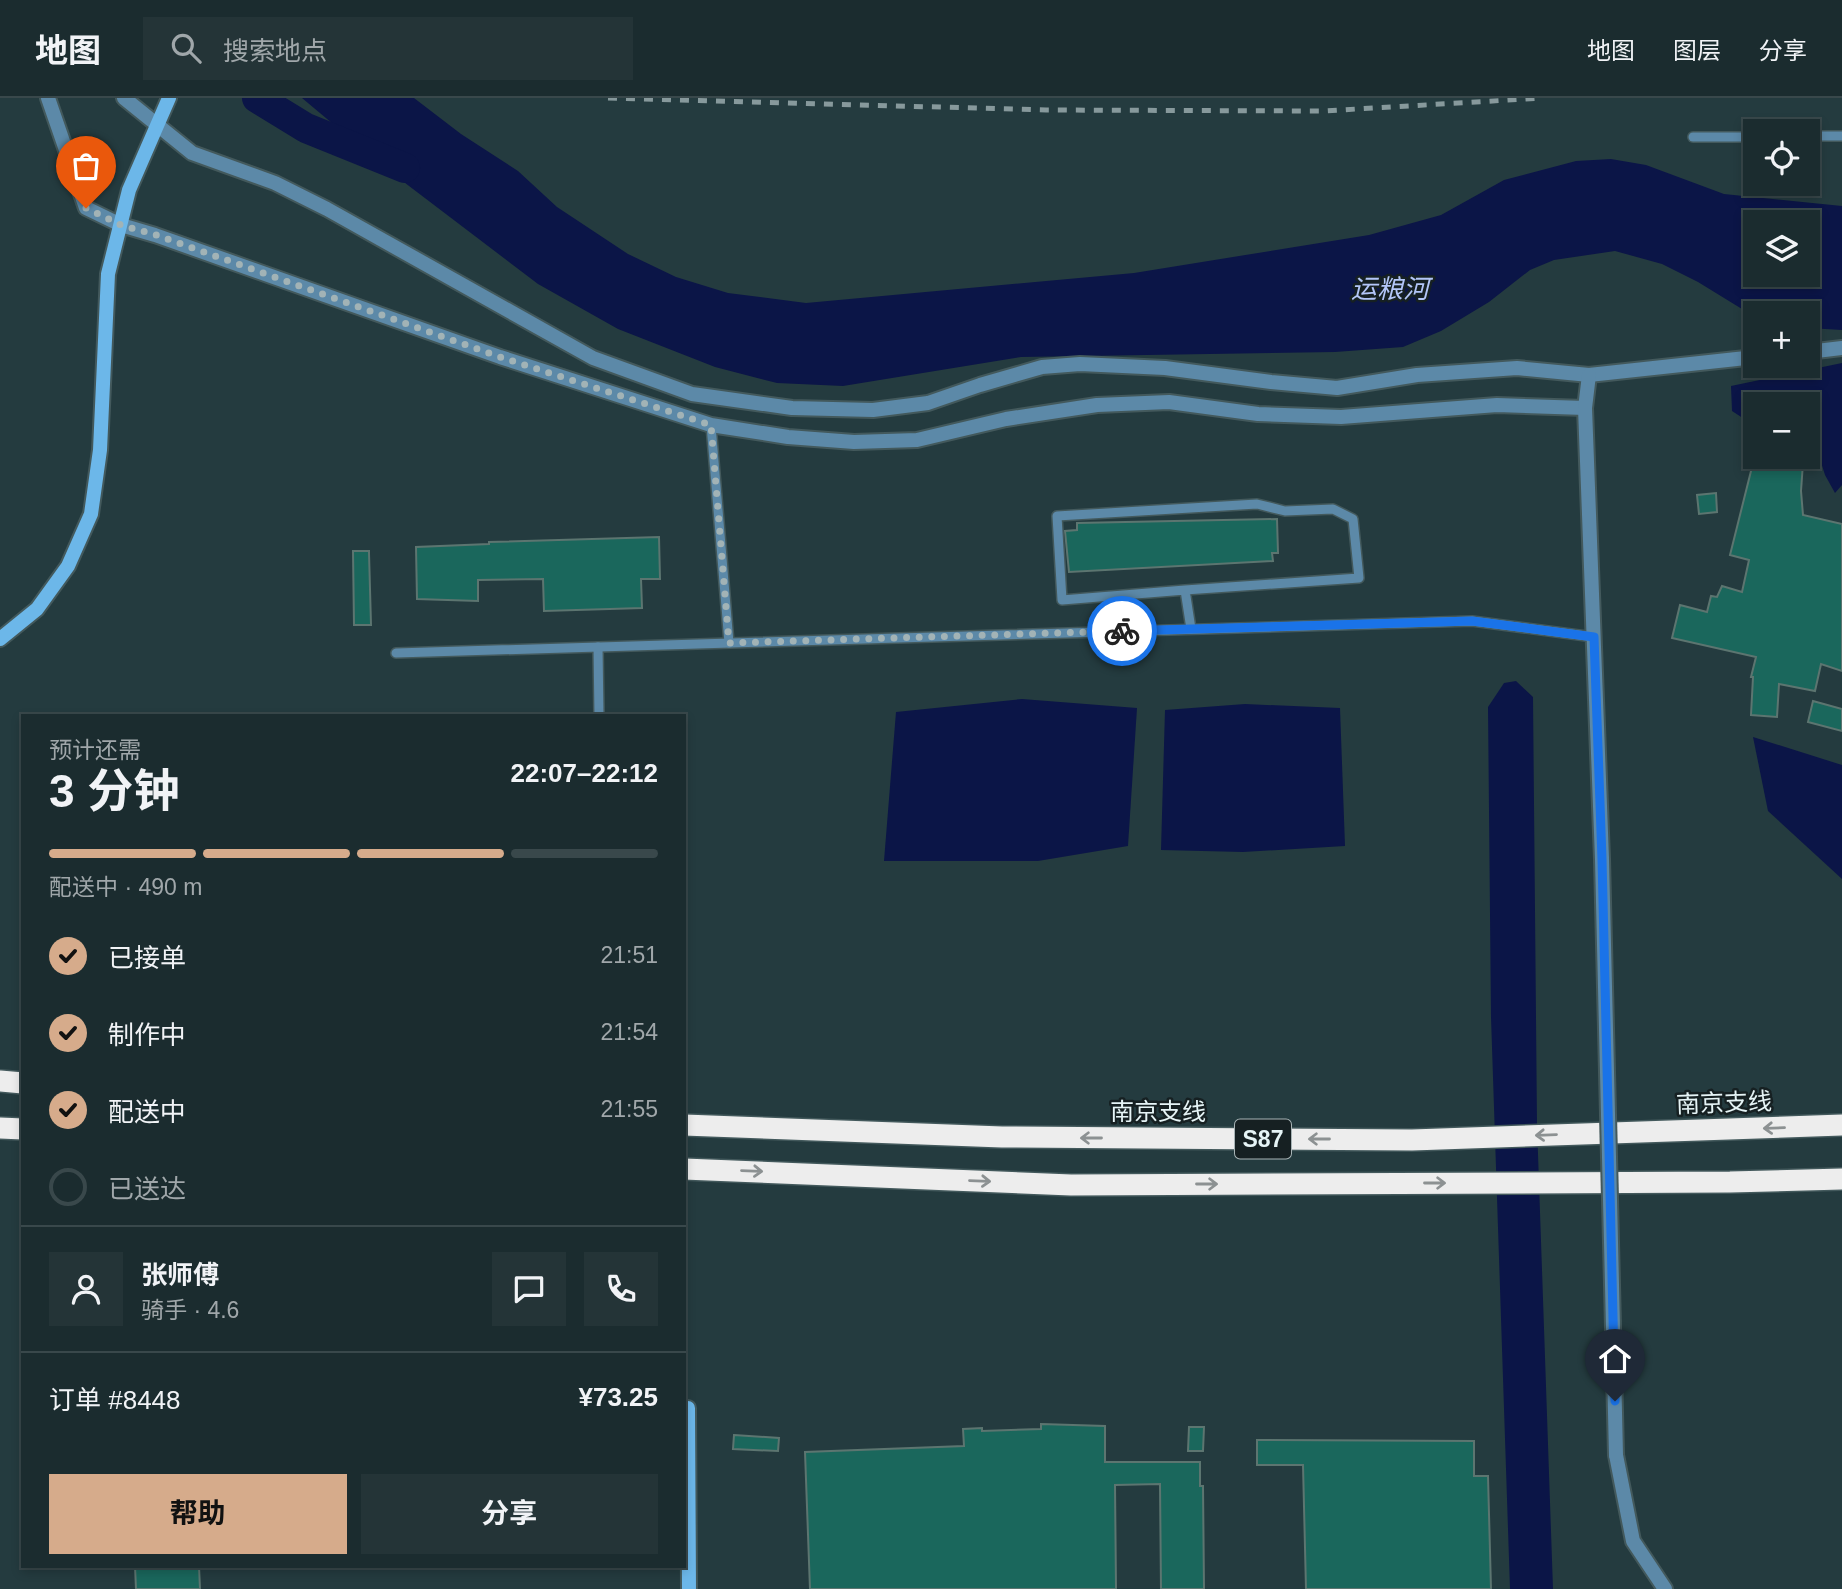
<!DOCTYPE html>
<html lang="zh">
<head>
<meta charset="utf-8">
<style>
  :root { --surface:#1b2c2f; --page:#243437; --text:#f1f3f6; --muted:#a0a7aa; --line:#39484b; --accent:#d6ab8b }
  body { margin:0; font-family:Helvetica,"Noto Sans SC",sans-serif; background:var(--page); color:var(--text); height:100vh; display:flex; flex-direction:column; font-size:26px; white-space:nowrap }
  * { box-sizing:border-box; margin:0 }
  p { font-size:23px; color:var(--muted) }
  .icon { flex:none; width:38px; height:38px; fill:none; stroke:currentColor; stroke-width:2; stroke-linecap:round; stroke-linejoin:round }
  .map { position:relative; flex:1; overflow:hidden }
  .sheet { position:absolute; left:21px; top:616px; width:665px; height:854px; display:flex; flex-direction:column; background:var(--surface); border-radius:0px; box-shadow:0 4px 10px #0003,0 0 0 2px var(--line) }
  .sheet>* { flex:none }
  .controls { position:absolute; left:1743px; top:21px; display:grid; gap:14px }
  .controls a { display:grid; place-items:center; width:77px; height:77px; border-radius:0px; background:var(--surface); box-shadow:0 4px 10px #0003,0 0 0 2px var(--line); font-size:35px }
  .pin { position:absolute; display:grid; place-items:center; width:60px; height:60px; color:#fff; margin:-72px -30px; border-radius:50% 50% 50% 0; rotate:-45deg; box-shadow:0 0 7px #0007 }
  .pin .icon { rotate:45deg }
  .courier { position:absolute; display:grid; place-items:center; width:70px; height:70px; margin:-35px; border:5px solid #1a73e8; border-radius:50%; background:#fff; color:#222; box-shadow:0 2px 9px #0007 }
  .overview em { font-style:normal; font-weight:700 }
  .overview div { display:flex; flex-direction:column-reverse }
  .overview { display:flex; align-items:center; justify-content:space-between; height:119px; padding:0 28px }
  h1 { font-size:46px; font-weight:700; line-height:52px }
  .bar { display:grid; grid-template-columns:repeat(4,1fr); gap:10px 7px; align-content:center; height:84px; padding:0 28px }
  .bar i { height:9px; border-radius:5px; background:var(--line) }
  .bar .active { background:var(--accent) }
  .bar p { grid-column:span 4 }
  .line { display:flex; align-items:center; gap:18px; padding:0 28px; border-top:2px solid var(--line) }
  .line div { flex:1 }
  .round { display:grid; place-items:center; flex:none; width:74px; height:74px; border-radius:0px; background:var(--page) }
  ol { padding:0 28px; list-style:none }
  li { display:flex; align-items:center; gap:21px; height:77px }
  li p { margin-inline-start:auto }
  li .icon { padding:7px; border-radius:50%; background:var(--accent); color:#111; stroke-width:4 }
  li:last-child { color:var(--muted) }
  li i { width:38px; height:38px; border:4px solid var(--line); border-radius:50% }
  .action { display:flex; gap:14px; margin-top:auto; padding:14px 28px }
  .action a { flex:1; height:80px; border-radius:0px; background:var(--accent); color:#111; font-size:28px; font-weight:700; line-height:80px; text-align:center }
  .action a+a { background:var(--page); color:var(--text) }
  header { display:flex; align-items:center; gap:42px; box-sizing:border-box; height:98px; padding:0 35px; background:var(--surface); border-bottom:2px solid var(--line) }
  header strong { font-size:33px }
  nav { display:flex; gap:38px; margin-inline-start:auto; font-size:24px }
  .search { width:490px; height:63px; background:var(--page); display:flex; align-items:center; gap:18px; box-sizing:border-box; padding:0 24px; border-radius:0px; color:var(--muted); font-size:26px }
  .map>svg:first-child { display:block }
  .water { fill:#0b1547; fill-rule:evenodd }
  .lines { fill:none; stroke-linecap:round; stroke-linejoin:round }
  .river { stroke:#0b1547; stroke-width:30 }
  .building { fill:#1a675c; stroke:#5c7570; stroke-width:2 }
  .lane-casing { stroke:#43595c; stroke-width:12 }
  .street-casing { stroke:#43595c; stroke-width:18 }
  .secondary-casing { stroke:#43595c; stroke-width:18 }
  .highway-casing { stroke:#43595c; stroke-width:24 }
  .lane { stroke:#5c89a8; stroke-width:9 }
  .street { stroke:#5c89a8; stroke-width:14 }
  .secondary { stroke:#6cb7e9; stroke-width:14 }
  .highway { stroke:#ededed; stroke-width:21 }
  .rail { stroke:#87999c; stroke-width:5; stroke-dasharray:9 9; stroke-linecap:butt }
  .street-bridge-casing { stroke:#43595c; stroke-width:18; stroke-linecap:butt }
  .street-bridge { stroke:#5c89a8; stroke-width:14 }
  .oneway { stroke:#8c9192 }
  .done { stroke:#a2b3b6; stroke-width:7; stroke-dasharray:0 12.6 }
  .route { stroke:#1a73e8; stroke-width:9 }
  .labels { text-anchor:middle; stroke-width:5; stroke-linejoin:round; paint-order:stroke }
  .shield { fill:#162022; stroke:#a8b4b6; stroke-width:2 }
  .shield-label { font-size:23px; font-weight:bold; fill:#e6f4f6 }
  .street-label { font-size:24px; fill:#e6f4f6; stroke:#162022 }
  .water-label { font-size:26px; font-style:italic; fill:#b3c6f8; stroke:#162022 }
</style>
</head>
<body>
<header>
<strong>地图</strong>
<div class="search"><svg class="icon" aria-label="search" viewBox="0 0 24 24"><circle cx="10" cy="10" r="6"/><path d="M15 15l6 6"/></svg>搜索地点</div>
<nav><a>地图</a><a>图层</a><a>分享</a></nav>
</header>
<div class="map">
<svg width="1842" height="1491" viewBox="0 0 1842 1491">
  <rect width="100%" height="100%" fill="#243b3f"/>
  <!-- water -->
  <g class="water">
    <path d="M302 0H414L461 36 518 73 557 109 628 156 676 179 728 195 806 205 1134 175 1369 137 1441 117 1504 82 1576 63 1611 61 1646 67 1724 96 1842 108V232L1808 230V215H1755V219L1698 184 1662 166 1615 153 1554 162 1530 172 1489 204 1441 233 1403 249 1335 254 1021 259 843 288 777 285 715 269 618 231 538 186 388 72ZM1755 124H1808V177H1755Z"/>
    <path d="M1842 265V387L1835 395 1825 377 1813 339 1808 337V306H1755V328L1732 313 1731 288Z"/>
    <path d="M1516 583 1533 599 1537 1027 1553 1491H1510L1491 919 1488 609 1504 585Z"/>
    <path d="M1022 601 1137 610 1128 748 1038 763H884L896 614Z"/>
    <path d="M1245 606 1340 610 1345 748 1243 754 1161 752 1165 612Z"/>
    <path d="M1753 639 1842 667V781L1768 713Z"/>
  </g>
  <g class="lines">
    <!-- river -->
    <path class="river" d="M257 0 306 30 405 70"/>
  </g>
  <!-- building -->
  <g class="building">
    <path d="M1754 361 1782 367V363L1803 365 1801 393 1803 417 1842 426V573L1821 566 1815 593 1779 586 1777 619 1751 617 1753 579H1751L1756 559 1672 540 1680 507 1707 514 1711 498 1717 499 1722 488 1742 494 1749 462 1730 457Z"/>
    <path d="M1716 395 1717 414 1699 416 1697 397Z"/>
    <path d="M1277 421 1278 455H1272L1273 463 1069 474 1065 433 1077 432V425Z"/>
    <path d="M659 439 660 481H641L642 510 544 513 543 481 478 482V503L417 501 416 449 489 446V444Z"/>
    <path d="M353 453H369V455L371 527H354Z"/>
    <path d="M1813 603 1842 611V633L1808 624Z"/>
    <path d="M1041 1326 1105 1328V1364H1200V1388H1203L1204 1491H1161L1160 1386 1115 1387 1116 1491H810L805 1354 964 1348 963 1331 982 1330V1333L1041 1331Z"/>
    <path d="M1189 1329H1204L1203 1353H1188Z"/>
    <path d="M734 1337 779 1340 778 1353 733 1351Z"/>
    <path d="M1257 1342 1474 1343V1378H1488L1491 1491H1306L1303 1367H1257Z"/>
    <path d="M135 1468H199L200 1491H136Z"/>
  </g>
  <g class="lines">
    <!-- lane casing -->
    <g class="lane-casing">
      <g id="lane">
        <path d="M1808 38H1842"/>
        <path d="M1693 39H1755"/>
        <path d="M711 327 729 545"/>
        <path d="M1185 492 1062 502 1057 418 1257 406 1285 413 1333 411 1353 421 1359 480 1185 492 1191 531"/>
        <path d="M598 549 599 618"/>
        <path d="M396 555 1472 523 1594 539"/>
      </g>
    </g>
    <!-- street casing -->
    <g class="street-casing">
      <g id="street">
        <path d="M48 0 86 110 121 127 155 137 500 259 711 327 788 339 854 344 917 342 1006 321 1097 307 1169 304 1258 316 1341 319 1497 307 1585 310"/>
        <path d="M124 0 192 55 275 85 327 111 593 260 692 296 792 310 873 312 928 305 980 287 1042 269 1080 266 1165 270 1271 284 1337 290 1417 277 1517 270 1589 277 1755 259"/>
        <path d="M1808 254 1842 250"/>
        <path d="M1589 277 1585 310 1602 761"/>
        <path d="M1616 1357 1633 1443 1665 1491"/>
      </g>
    </g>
    <!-- secondary casing -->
    <g class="secondary-casing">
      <g id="secondary">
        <path d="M0 541 37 511 68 468 91 416 100 352 108 176 129 92 169 0"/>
        <path d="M688 1310 689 1491"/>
      </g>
    </g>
    <!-- highway casing -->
    <g class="highway-casing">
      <g id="highway">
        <path d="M0 983 23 985"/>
        <path d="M684 1027 1002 1039 1412 1042 1842 1027"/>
        <path d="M0 1030 23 1031"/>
        <path d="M684 1071 1071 1087 1730 1084 1842 1081"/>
      </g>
    </g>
    <!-- lane -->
    <use href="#lane" class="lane"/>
    <!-- street -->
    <use href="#street" class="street"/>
    <!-- secondary -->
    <use href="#secondary" class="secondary"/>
    <!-- highway -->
    <use href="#highway" class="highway"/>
    <!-- rail -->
    <path class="rail" d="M608 0 1046 12 1323 13 1543 0"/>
    <!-- street-bridge casing -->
    <g class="street-bridge-casing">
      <path id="street-bridge" d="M1602 761 1616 1357"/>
    </g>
    <!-- street-bridge -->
    <use href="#street-bridge" class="street-bridge"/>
  </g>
  <!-- one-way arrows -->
  <defs><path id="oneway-shaft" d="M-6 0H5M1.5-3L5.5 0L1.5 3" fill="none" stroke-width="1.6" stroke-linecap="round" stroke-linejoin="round" transform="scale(1.75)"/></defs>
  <g class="oneway">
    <use href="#oneway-shaft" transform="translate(1774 1030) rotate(178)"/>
    <use href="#oneway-shaft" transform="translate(1546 1037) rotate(178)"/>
    <use href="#oneway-shaft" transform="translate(1091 1040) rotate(-180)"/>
    <use href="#oneway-shaft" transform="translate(1319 1041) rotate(-180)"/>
    <use href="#oneway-shaft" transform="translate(752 1073) rotate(2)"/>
    <use href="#oneway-shaft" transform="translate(980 1083) rotate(2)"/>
    <use href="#oneway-shaft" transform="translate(1435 1085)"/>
    <use href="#oneway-shaft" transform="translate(1207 1086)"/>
  </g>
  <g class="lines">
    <!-- done -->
    <path class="done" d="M86 110 121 127 156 137 500 259 711 327 729 545 1122 533"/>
    <!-- route -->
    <path class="route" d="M1122 533 1472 523 1594 539 1602 761 1615 1303"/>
  </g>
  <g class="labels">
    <!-- shield labels -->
    <rect class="shield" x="1235" y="1021.5" width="56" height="39" rx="5"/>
    <g class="shield-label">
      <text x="1263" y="1049">S87</text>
    </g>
    <!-- street labels -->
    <g class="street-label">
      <text transform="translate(1724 1005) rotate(-2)" y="8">南京支线</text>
      <text x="1158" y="1022">南京支线</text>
    </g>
    <!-- water labels -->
    <g class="water-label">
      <text x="1390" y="200">运粮河</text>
    </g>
  </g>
</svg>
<div class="controls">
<a><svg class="icon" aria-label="locate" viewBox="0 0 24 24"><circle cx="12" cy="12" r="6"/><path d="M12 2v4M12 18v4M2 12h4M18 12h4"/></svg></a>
<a><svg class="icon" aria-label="layers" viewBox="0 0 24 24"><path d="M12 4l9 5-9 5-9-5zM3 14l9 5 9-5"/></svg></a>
<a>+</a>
<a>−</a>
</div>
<div class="pin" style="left:86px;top:110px;background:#ea580c"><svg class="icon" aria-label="bag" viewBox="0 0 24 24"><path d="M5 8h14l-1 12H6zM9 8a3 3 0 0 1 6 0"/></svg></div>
<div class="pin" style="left:1615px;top:1303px;background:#1f2937"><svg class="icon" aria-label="home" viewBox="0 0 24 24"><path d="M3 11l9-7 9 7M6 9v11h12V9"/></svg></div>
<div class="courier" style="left:1122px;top:533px"><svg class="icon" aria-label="bike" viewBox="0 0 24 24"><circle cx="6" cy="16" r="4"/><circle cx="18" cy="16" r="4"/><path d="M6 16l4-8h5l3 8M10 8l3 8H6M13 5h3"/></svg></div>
<section class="sheet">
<div class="overview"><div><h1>3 分钟</h1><p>预计还需</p></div><em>22:07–22:12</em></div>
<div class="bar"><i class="active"></i><i class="active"></i><i class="active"></i><i></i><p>配送中 · 490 m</p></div>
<ol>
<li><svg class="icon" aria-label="check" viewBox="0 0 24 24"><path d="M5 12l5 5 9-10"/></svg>已接单<p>21:51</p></li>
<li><svg class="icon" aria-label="check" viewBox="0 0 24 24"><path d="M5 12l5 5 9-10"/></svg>制作中<p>21:54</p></li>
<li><svg class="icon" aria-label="check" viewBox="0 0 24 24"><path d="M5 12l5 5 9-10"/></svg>配送中<p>21:55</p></li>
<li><i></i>已送达</li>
</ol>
<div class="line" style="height:126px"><a class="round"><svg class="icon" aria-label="person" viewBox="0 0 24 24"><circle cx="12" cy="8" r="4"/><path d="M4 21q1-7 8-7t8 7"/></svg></a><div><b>张师傅</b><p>骑手 · 4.6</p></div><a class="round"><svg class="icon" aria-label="chat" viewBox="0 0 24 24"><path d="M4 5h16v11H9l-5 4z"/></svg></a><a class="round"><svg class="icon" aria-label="phone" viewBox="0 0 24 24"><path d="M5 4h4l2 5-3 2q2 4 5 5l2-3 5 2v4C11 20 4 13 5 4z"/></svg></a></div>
<div class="line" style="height:91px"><div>订单 #8448</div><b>¥73.25</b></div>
<div class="action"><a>帮助</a><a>分享</a></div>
</section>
</div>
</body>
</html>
